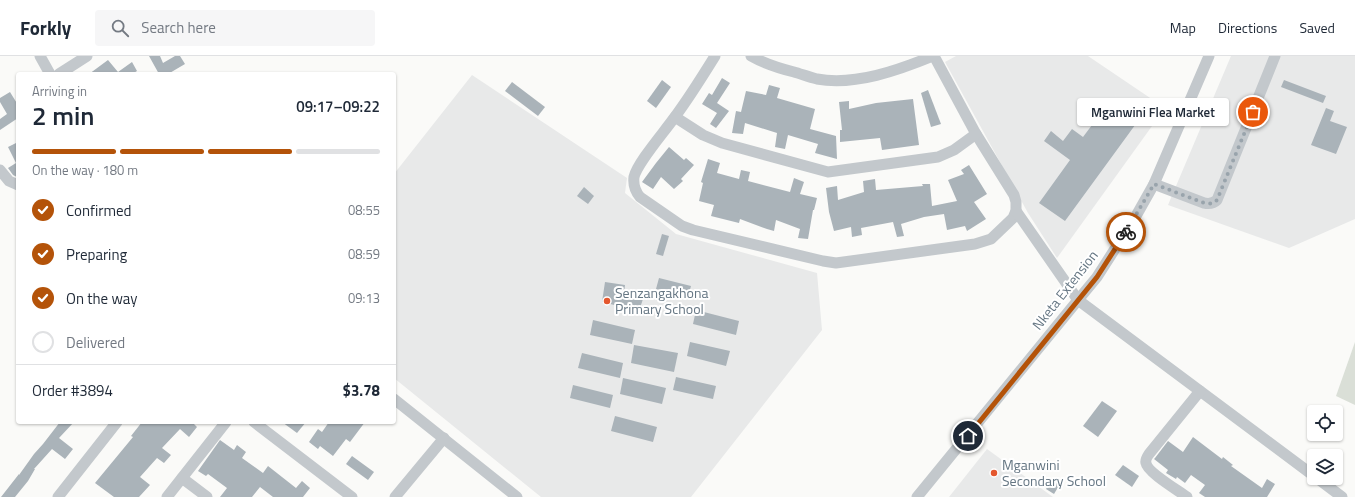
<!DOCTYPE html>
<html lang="en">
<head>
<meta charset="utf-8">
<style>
  :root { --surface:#fff; --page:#f6f6f7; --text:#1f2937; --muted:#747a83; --line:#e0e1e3; --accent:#b45309 }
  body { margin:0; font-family:"Titillium Web",sans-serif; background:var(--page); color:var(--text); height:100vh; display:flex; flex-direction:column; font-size:15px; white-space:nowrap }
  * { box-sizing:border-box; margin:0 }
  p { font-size:13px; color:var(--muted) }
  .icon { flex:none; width:22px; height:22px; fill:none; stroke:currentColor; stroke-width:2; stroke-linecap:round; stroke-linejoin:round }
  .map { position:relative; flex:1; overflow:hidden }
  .panel { position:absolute; left:16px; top:16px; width:380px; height:352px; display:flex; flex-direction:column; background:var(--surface); border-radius:4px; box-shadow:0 1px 3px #0004 }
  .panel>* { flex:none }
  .tools { position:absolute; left:1307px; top:349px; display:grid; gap:8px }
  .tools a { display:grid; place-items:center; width:36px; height:36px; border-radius:4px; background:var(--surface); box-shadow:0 1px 3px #0004; font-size:20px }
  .pin { position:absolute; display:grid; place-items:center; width:34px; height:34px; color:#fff; margin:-17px; border:2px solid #fff; border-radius:50%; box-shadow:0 1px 4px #0007 }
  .courier { position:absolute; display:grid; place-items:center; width:40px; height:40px; margin:-20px; border:3px solid #b45309; border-radius:50%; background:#fff; color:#222; box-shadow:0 1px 5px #0007 }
  .bubble { position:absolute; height:28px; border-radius:4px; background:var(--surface); box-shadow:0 1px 3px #0004; font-size:13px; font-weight:600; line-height:28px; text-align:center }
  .overview em { font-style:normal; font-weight:600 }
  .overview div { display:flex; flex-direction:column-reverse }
  .overview { display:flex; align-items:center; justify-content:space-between; height:68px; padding:0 16px }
  h1 { font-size:26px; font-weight:600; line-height:30px }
  .bar { display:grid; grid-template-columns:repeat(4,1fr); gap:6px 4px; align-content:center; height:48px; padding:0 16px }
  .bar i { height:5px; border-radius:3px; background:var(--line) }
  .bar .on { background:var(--accent) }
  .bar p { grid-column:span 4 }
  .line { display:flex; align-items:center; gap:10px; padding:0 16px; border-top:1px solid var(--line) }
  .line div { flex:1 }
  ol { padding:0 16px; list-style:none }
  li { display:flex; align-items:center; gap:12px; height:44px }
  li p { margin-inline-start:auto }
  li .icon { padding:4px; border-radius:50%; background:var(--accent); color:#fff; stroke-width:4 }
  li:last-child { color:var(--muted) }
  li i { width:22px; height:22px; border:2px solid var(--line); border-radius:50% }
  header { display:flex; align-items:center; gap:24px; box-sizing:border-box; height:56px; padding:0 20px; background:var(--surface); border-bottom:1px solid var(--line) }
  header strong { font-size:19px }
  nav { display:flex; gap:22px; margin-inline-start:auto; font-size:14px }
  .search { width:280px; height:36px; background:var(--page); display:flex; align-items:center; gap:10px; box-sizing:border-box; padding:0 14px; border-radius:4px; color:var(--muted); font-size:15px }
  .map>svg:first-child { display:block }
  .built { fill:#e8e9e9 }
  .green { fill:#dadfd7 }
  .building { fill:#aab3b9 }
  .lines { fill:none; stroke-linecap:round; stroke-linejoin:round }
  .minor { stroke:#c3c8cc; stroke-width:11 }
  .done { stroke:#99a4ac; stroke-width:4; stroke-dasharray:0 7.2 }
  .route { stroke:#b45309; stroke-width:5 }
  .poi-dot { fill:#e4572e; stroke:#fff; stroke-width:1.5 }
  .labels { text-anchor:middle; stroke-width:4; stroke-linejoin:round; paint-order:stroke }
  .street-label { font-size:14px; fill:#657683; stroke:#fff }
  .poi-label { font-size:14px; fill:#657683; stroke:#fff; text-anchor:start }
</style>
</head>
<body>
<header>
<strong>Forkly</strong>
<div class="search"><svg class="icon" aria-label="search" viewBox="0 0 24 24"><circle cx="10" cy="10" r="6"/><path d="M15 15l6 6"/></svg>Search here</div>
<nav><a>Map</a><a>Directions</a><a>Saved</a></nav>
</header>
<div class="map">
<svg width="1355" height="441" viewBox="0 0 1355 441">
  <rect width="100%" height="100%" fill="#fafaf8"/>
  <!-- built -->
  <g class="built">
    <path d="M956 0H1088L1165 52 1057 202 1028 157 945 6Z"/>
    <path d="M1231 0H1355V163L1289 192 1168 149Z"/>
    <path d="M472 19 627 122 625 137 676 178 817 217 822 274 691 441H541L394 322V118Z"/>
    <path d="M987 393 1053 441H949Z"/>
  </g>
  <!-- green -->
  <path class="green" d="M1355 286V349L1336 340Z"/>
  <!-- building -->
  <g class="building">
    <path d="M149 0H160L163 7 175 0H180L185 8 168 18H159Z"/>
    <path d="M108 4 118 16 132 6 137 15 132 18H89Z"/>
    <path d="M722 22 730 27 717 47 729 55 716 72 710 68 717 57 702 48 709 37 712 39Z"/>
    <path d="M662 24 671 31 656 52 647 45Z"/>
    <path d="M1284 24 1326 40 1323 47 1281 31Z"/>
    <path d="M512 26 545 51 538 60 505 35Z"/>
    <path d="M769 29 780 32 777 42 815 53 810 73 836 80 837 103 815 97 818 88 788 79 785 93 775 91 777 77 745 67 743 78 732 77 736 55 741 56 746 35 766 39Z"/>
    <path d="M928 34 941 68 931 71 921 37Z"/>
    <path d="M10 36 18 49V62L0 74V63L7 58 0 46V42Z"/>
    <path d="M913 43 919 89 882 94 880 82 840 86V74H842L839 46 849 45V53L876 47Z"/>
    <path d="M1110 45 1138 65 1065 165 1039 147 1070 104 1044 85 1051 75 1063 85 1072 73 1083 81Z"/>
    <path d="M1326 52 1334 55 1330 65 1347 71 1336 98 1311 89Z"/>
    <path d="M18 86V120L17 121 13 119 8 112 16 107 8 91Z"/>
    <path d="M669 91 684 104 686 102 694 109 681 123 683 125 674 133 661 121 653 133 642 126 656 107Z"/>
    <path d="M708 103 720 107 717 117 739 123 741 114 750 116 748 125 790 136 794 122 804 126 800 138 817 142 814 154H813L808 183 798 182 800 173 776 164 774 175 767 173 740 163 739 167 711 160 714 149 699 145 703 127 701 126Z"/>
    <path d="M969 109 987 138 974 146 986 163 967 175 965 170 947 174 944 158 924 161 901 168 904 180 897 181 893 166 861 172 862 179 852 181 851 171 834 175 829 156 826 132 837 130 838 144 864 136 863 125 875 123 876 134 923 130 922 128H930L932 150 957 145 948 124 964 118 961 114Z"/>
    <path d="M584 131 594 140 588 148 577 140Z"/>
    <path d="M662 178 669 180 663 200 656 198Z"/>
    <path d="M659 222 691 230 688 241 656 233Z"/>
    <path d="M605 226 625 229 624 237 643 243 639 255 602 246Z"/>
    <path d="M696 254 739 265 736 279 693 268Z"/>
    <path d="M593 264 635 274 632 288 590 279Z"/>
    <path d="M690 286 730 295 726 310 687 300Z"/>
    <path d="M634 289 678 297 674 316 631 307Z"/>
    <path d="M582 297 623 307 620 322 578 312Z"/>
    <path d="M676 321 716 330 713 343 673 334Z"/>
    <path d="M623 322 666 332 662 348 620 338Z"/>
    <path d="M573 329 613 339 610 352 570 342Z"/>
    <path d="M1102 345 1117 355 1098 381 1083 370Z"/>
    <path d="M615 360 657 371 653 386 611 375Z"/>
    <path d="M60 366H74L59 382 73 393 65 403 52 393 34 413H35L28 425 15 441H1L19 418V419L34 398 43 388Z"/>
    <path d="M142 366H192L197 371 189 381 180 373 162 392 171 399 164 407 157 402 140 421 150 429 139 441H114L95 427 133 381 131 380Z"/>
    <path d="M282 366H306L297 377Z"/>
    <path d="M329 366H365L350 386 346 383 333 400 320 390 318 393 309 386 318 373 322 376Z"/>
    <path d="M1193 381 1222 403 1223 401 1233 409 1231 410 1262 432 1267 423 1275 428 1267 441H1205L1199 437 1205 429 1191 419 1185 427 1177 421 1176 423 1166 417 1168 414 1154 403 1155 402 1168 385 1183 396Z"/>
    <path d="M220 384 234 394 237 389 246 396 242 402 263 417 268 410 296 432 302 425 310 432 303 441H273L260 431 252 441H220L227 432 208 418 206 420 198 415Z"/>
    <path d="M352 400 374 416 368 424 346 408Z"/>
    <path d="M1123 409 1139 420 1132 431 1115 419Z"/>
    <path d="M1052 423 1060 428 1054 438 1046 433Z"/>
  </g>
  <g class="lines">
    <!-- minor -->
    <g class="minor">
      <path d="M40 0 50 18"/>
      <path d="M715 0C702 21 689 42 674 62 665 75 637 107 634 121 633 129 635 135 640 141L682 170 693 174 823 205 836 207 975 188 991 183 1013 162 1016 155V146L1014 139 976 78 934 0"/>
      <path d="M751 0C765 8 778 12 794 16 801 18 809 21 817 23 855 30 899 14 933 0"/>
      <path d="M59 18 87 0"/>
      <path d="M675 61 703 79 722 87 828 116 938 101 954 94 976 78"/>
      <path d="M0 114 9 125 18 129"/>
      <path d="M1154 128 1204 147C1209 148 1213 148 1217 144L1275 0"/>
      <path d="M1016 155 1078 244 1314 420"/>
      <path d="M394 343 517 441"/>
      <path d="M254 366 352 441"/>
      <path d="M182 422 207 441"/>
      <path d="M1317 422 1342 441"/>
      <path d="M58 441 117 366"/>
      <path d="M167 441 226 366"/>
      <path d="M395 441 444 382"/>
      <path d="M917 441 1078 244 1097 221 1120 185 1136 160 1154 128 1209 0"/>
      <path d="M1187 441C1179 435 1147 416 1146 407 1145 404 1147 401 1149 398L1200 335"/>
    </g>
  </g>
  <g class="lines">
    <!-- done -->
    <path class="done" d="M1126 176 1154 128 1204 147C1209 148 1213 148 1217 144L1253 56"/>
    <!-- route -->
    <path class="route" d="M968 380 1097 221 1126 176"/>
  </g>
  <!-- markers -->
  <g class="poi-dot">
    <circle cx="607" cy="245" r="4"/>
    <circle cx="994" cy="417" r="4"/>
  </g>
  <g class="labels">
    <!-- street labels -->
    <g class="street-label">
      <text transform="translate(1065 234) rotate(-52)" y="5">Nketa Extension</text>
    </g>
    <!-- poi labels -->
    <g class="poi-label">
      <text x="615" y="242">Senzangakhona<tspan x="615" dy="16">Primary School</tspan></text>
      <text x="1002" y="414">Mganwini<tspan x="1002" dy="16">Secondary School</tspan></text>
    </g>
  </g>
</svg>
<div class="tools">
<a><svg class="icon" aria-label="locate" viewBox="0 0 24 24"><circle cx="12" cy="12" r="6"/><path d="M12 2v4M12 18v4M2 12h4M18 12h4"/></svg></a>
<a><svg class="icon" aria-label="layers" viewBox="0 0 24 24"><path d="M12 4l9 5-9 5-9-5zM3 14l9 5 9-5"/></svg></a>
</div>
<div class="pin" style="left:1253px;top:56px;background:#ea580c"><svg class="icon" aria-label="bag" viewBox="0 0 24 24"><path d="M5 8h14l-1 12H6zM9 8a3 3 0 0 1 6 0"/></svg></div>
<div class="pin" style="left:968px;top:380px;background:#1f2937"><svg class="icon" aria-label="home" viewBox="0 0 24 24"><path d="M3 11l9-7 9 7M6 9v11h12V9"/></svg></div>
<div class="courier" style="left:1126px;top:176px"><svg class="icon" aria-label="bike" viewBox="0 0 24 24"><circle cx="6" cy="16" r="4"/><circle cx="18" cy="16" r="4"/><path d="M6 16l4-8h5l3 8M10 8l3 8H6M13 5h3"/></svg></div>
<div class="bubble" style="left:1077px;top:42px;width:152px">Mganwini Flea Market</div>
<section class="panel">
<div class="overview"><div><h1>2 min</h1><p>Arriving in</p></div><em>09:17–09:22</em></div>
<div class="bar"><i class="on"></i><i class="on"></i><i class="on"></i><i></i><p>On the way · 180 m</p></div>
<ol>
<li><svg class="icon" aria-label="check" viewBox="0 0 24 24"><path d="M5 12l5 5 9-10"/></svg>Confirmed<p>08:55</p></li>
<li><svg class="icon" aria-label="check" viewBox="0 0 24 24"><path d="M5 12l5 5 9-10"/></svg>Preparing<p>08:59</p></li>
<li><svg class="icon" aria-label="check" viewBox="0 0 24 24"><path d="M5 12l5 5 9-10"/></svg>On the way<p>09:13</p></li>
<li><i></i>Delivered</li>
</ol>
<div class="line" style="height:52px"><div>Order #3894</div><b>$3.78</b></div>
</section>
</div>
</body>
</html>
